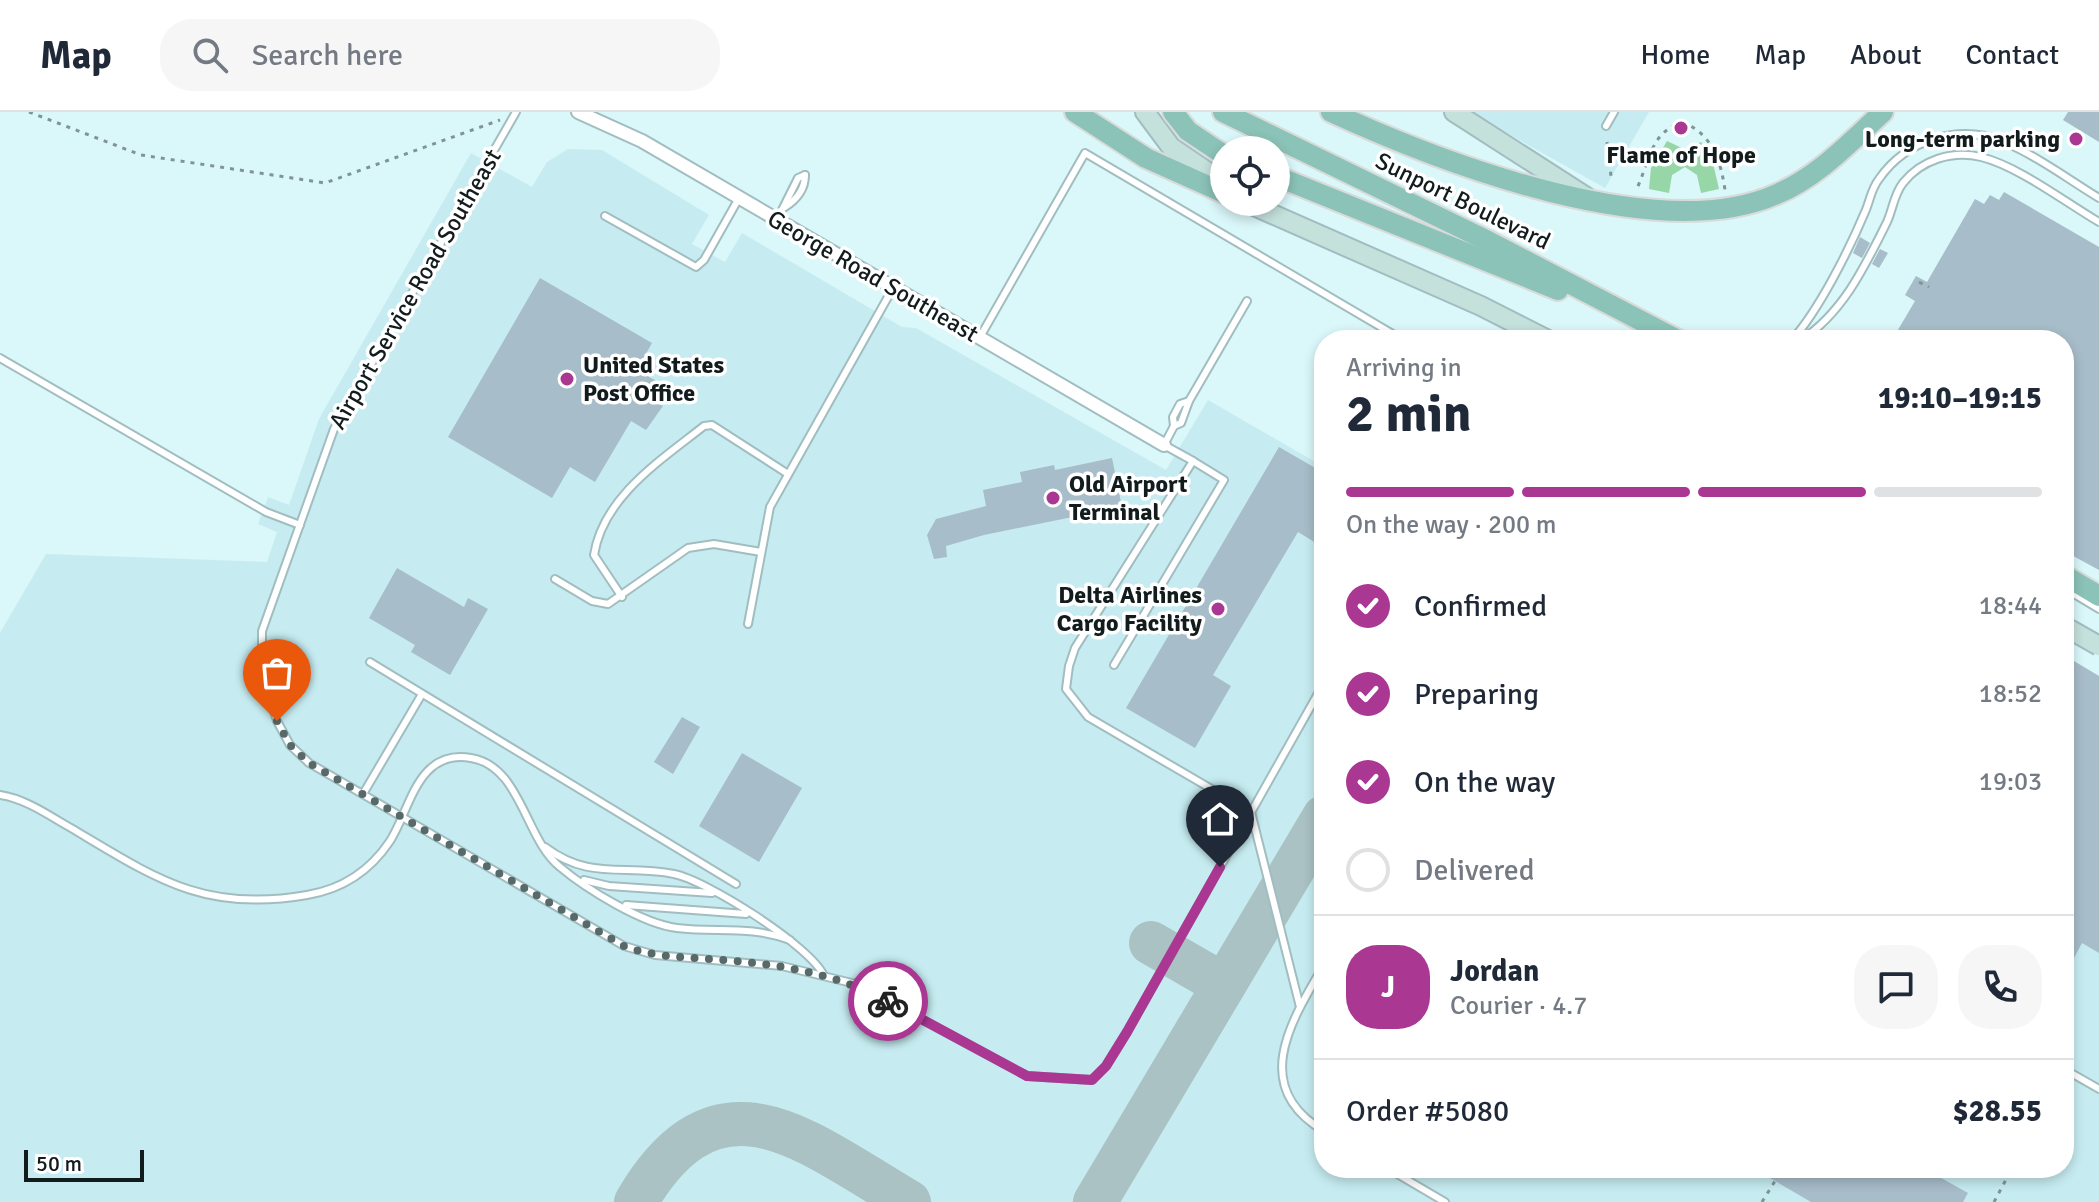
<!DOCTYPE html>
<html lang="en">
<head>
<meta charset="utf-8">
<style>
  :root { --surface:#fff; --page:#f6f6f7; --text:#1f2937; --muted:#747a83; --line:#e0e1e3; --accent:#aa3893 }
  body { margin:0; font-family:Signika,sans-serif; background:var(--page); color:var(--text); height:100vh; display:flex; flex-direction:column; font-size:30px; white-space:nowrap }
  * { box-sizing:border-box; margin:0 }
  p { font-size:26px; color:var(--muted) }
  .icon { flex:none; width:44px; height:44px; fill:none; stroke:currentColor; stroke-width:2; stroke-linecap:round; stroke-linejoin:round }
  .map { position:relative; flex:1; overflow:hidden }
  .drawer { position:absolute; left:1314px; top:218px; width:760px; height:848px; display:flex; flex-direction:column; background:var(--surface); border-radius:32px; box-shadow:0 4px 12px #0003 }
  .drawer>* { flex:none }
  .tools { position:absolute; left:1210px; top:24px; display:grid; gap:16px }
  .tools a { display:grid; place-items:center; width:80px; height:80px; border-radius:50%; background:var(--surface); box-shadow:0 4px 12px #0003; font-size:40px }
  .scale { position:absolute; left:24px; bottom:20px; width:120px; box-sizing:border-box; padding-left:8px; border:4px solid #121c1d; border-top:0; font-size:22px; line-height:28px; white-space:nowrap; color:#121c1d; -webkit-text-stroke:6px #fff; paint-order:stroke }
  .pin { position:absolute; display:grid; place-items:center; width:68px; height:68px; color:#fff; margin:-82px -34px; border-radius:50% 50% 50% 0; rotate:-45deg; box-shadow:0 0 8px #0007 }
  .pin .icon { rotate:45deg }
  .courier { position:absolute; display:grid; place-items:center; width:80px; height:80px; margin:-40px; border:6px solid #aa3893; border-radius:50%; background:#fff; color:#222; box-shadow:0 2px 10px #0007 }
  .headline em { font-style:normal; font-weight:700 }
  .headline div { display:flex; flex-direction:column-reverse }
  .headline { display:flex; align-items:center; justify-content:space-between; height:136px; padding:0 32px }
  h1 { font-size:52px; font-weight:700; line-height:60px }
  .bar { display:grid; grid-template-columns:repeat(4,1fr); gap:12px 8px; align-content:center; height:96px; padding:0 32px }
  .bar i { height:10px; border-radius:6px; background:var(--line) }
  .bar .current { background:var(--accent) }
  .bar p { grid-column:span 4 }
  .line { display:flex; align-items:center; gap:20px; padding:0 32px; border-top:2px solid var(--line) }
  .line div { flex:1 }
  .round { display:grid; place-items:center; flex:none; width:84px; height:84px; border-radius:32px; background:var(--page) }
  ol { padding:0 32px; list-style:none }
  li { display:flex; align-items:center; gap:24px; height:88px }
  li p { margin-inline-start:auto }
  li .icon { padding:8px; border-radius:50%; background:var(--accent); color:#fff; stroke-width:4 }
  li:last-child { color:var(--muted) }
  li i { width:44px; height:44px; border:4px solid var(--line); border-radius:50% }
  header { display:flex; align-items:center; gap:48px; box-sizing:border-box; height:112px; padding:0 40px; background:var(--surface); border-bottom:2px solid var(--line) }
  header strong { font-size:38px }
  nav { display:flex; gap:44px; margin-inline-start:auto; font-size:28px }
  .search { width:560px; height:72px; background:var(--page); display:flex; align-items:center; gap:20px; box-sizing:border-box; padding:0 28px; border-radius:32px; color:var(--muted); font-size:30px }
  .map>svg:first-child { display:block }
  .built { fill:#c6ecf1 }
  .green { fill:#96d6a7 }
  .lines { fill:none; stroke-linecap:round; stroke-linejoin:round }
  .taxiway { stroke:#aac2c4; stroke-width:44 }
  .building { fill:#a7bdc9 }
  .lane-casing { stroke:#a1bdc0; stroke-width:10 }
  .street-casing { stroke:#a1bdc0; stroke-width:16 }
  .secondary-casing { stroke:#a1bdc0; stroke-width:22 }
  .primary-casing { stroke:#d9dbdb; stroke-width:24 }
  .path { stroke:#809496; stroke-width:3; stroke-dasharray:4 6; stroke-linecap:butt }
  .lane { stroke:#fff; stroke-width:6 }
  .street { stroke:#fff; stroke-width:12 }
  .secondary { stroke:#c5e1dc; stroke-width:18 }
  .primary { stroke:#8bc3b8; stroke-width:20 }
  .secondary-bridge-casing { stroke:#a1bdc0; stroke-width:22; stroke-linecap:butt }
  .secondary-bridge { stroke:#c5e1dc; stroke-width:18 }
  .done { stroke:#58696a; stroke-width:8; stroke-dasharray:0 14.4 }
  .route { stroke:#aa3893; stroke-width:10 }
  .poi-dot { fill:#aa3893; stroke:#fff; stroke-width:3 }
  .labels { text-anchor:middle; stroke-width:7; stroke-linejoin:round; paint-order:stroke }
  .poi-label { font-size:24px; font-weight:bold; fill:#121c1d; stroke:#fff; text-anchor:end }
  .street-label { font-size:24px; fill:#121c1d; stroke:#fff }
</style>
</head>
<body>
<header>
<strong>Map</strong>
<div class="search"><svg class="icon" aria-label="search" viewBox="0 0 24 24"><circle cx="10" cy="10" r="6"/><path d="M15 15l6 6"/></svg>Search here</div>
<nav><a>Home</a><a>Map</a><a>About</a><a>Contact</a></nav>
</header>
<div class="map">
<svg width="2099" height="1090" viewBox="0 0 2099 1090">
  <rect width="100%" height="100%" fill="#daf7fa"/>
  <!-- built -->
  <g class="built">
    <path d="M1469 0H1649L1605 76Z"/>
    <path d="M568 37 602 38 709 103 692 132 725 150 742 121 902 215 916 216 1166 358 1208 288 1324 355V1056H2064V565L2099 584V1090H0V521L46 442 267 450 277 420 258 412 268 385 289 393 319 307 471 41 532 75 547 50Z"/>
  </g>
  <!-- green -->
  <path class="green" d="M1667 29 1684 37 1701 30 1712 47 1719 77 1701 81 1697 63 1685 55 1672 63 1669 81 1649 77 1651 56Z"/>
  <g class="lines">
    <!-- taxiway -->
    <g class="taxiway">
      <path d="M1151 831 1224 873"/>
      <path d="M636 1090C718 950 805 1029 909 1090"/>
      <path d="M1095 1090 1324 705"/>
    </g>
  </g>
  <!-- building -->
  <g class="building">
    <path d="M2068 0H2099V30L2063 8Z"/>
    <path d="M2004 80 2099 135V458L2064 439V228H1892L1915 189 1905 183 1916 164 1927 170 1975 87 1984 92 1990 83 1999 88Z"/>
    <path d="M1860 125 1870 131 1862 146 1853 141Z"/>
    <path d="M1880 137 1888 141 1879 156 1872 152Z"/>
    <path d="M540 166 652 231 637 258 669 276 659 292 663 294 646 318 631 309 595 370 570 355 552 386 448 325Z"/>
    <path d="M1279 335 1324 361V417L1316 431 1298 420 1213 563 1231 574 1195 636 1126 596Z"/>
    <path d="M1112 346 1122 395 984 423 946 434 947 445 934 447 927 423 936 407 986 394 983 378 1022 370 1020 360 1054 353 1055 358Z"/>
    <path d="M397 456 464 495 468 486 488 497 450 563 411 540 415 533 369 506Z"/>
    <path d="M2064 543 2099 564V841L2082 831 2073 848 2064 842Z"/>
    <path d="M682 605 700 615 673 662 654 650Z"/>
    <path d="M742 641 802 676 759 750 699 714Z"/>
    <path d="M1753 1056H1937L1934 1062 1968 1081 1963 1090H1811Z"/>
  </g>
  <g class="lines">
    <!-- lane casing -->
    <g class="lane-casing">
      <g id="lane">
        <path d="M516 0 334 317 262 519V558L277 609 290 633 309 651 624 834 655 843 782 854 856 872 1027 964 1092 968 1106 954 1127 920 1324 571"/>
        <path d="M1606 14 1614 0"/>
        <path d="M785 95C796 88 805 77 805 63"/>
        <path d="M605 104 696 155 704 148 739 86"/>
        <path d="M777 108 798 66 805 63"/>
        <path d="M1247 189 1189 289 1181 311 1174 314 1164 333 1193 349 1075 536 1069 554 1066 577 1088 605 1251 700 1300 895"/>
        <path d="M1681 222 1699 228"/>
        <path d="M980 225 1085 41 1403 228"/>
        <path d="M1792 228C1819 198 1849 138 1865 100 1870 89 1871 77 1879 67 1906 28 1959 11 2004 30 2037 44 2068 67 2099 86"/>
        <path d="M1801 228C1843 201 1865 154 1887 110 1893 97 1894 82 1903 71 1921 48 1952 38 1981 45 2018 54 2065 90 2099 110"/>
        <path d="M0 246 266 400 300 413"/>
        <path d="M1174 314 1173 305 1180 292 1189 289"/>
        <path d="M555 467 592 489 608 492 688 436 714 432 761 440"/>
        <path d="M2064 476 2099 497"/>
        <path d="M622 485 594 443C603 385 661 348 704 314L712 313 788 362"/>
        <path d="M748 512 770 395 893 176"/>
        <path d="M370 550 736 772"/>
        <path d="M1114 553 1224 368 1193 349"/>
        <path d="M363 682 422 582"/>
        <path d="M0 683C26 687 48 703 71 716 155 766 204 801 307 783 343 777 370 759 390 729 411 696 417 637 471 646 521 654 525 727 560 755 586 777 643 812 677 816 718 821 749 813 790 828"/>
        <path d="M545 735C590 769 624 752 674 762 706 768 812 835 824 864"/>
        <path d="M584 768 609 774 712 781"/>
        <path d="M626 793 746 802"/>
        <path d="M1324 853C1291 909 1249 975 1324 1019"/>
        <path d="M2064 957 2099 977"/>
        <path d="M1387 1056 1445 1090"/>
      </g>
    </g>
    <!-- street casing -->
    <g class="street-casing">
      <path id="street" d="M578 0 642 29 1164 333"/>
    </g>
    <!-- secondary casing -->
    <g class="secondary-casing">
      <g id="secondary">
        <path d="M1145 0 1171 35 1224 71"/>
        <path d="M1454 0 1588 86"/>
        <path d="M1245 90 1481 194 1548 228"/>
      </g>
    </g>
    <!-- primary casing -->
    <g class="primary-casing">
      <g id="primary">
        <path d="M1075 0 1146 46 1224 81"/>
        <path d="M1173 0 1188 19 1224 43"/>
        <path d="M1223 0 1488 129 1678 228"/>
        <path d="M1331 0C1442 51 1659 135 1777 82 1819 64 1850 30 1883 0"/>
        <path d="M1276 64 1558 178"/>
        <path d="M2064 463 2099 484"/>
      </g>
    </g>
    <!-- path -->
    <g class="path">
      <path d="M29 0 141 43 325 71 500 8"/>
      <path d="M1607 30 1611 64"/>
      <path d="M1638 74C1649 50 1653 12 1687 12 1713 25 1721 50 1725 78"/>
      <path d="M1919 170 1929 175"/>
      <path d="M1669 1059 1674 1056"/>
      <path d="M1762 1090 1775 1069"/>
      <path d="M1994 1090 2009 1062"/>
    </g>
    <!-- lane -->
    <use href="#lane" class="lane"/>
    <!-- street -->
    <use href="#street" class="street"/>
    <!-- secondary -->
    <use href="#secondary" class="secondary"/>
    <!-- primary -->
    <use href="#primary" class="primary"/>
    <!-- secondary-bridge casing -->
    <g class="secondary-bridge-casing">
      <path id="secondary-bridge" d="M2064 514 2099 534"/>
    </g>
    <!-- secondary-bridge -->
    <use href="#secondary-bridge" class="secondary-bridge"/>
  </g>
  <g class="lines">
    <!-- done -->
    <path class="done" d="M277 609 290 633 309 651 624 834C655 846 689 845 722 848 780 852 836 862 888 889"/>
    <!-- route -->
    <path class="route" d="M888 889 1027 964 1092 968 1106 954 1127 920 1220 755"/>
  </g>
  <!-- markers -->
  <g class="poi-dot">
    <circle cx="1681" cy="16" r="8"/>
    <circle cx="2076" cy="27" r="8"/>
    <circle cx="567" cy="267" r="8"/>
    <circle cx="1053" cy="386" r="8"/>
    <circle cx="1218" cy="497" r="8"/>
  </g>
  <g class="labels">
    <!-- poi labels -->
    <g class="poi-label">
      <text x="2060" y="35">Long-term parking</text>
      <text x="1681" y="51" text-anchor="middle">Flame of Hope</text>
      <text x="583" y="261" text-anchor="start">United States<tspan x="583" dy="28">Post Office</tspan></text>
      <text x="1069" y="380" text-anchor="start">Old Airport<tspan x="1069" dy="28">Terminal</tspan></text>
      <text x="1202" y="491">Delta Airlines<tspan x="1202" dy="28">Cargo Facility</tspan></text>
    </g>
    <!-- street labels -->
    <g class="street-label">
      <text transform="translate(1463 89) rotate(26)" y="8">Sunport Boulevard</text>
      <text transform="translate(873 164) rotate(30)" y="8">George Road Southeast</text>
      <text transform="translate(415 177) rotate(-60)" y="8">Airport Service Road Southeast</text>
    </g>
  </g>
</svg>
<div class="tools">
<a><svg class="icon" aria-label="locate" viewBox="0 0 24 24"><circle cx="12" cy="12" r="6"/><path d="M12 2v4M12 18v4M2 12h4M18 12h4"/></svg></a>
</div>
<div class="scale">50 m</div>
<div class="pin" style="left:277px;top:609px;background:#ea580c"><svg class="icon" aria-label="bag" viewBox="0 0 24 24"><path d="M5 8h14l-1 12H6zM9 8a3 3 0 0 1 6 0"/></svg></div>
<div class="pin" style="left:1220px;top:755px;background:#1f2937"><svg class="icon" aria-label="home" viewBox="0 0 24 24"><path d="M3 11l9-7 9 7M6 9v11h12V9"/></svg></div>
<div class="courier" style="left:888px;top:889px"><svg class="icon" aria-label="bike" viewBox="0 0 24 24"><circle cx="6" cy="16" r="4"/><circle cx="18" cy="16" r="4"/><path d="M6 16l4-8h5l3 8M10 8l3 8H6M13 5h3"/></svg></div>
<section class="drawer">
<div class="headline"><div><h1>2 min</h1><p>Arriving in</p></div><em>19:10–19:15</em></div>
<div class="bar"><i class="current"></i><i class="current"></i><i class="current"></i><i></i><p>On the way · 200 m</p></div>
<ol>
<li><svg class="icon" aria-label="check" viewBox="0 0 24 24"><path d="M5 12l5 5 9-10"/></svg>Confirmed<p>18:44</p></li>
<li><svg class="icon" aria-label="check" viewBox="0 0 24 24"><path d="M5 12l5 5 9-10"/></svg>Preparing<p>18:52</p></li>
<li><svg class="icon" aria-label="check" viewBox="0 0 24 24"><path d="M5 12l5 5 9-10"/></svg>On the way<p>19:03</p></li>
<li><i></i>Delivered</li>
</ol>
<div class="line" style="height:144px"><b class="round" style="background:var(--accent);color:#fff">J</b><div><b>Jordan</b><p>Courier · 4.7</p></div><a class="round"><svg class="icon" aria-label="chat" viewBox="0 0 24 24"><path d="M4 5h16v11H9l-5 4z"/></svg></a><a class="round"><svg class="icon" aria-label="phone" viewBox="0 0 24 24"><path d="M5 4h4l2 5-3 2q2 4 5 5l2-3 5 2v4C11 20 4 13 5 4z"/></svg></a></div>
<div class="line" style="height:104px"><div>Order #5080</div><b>$28.55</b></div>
</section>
</div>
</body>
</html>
